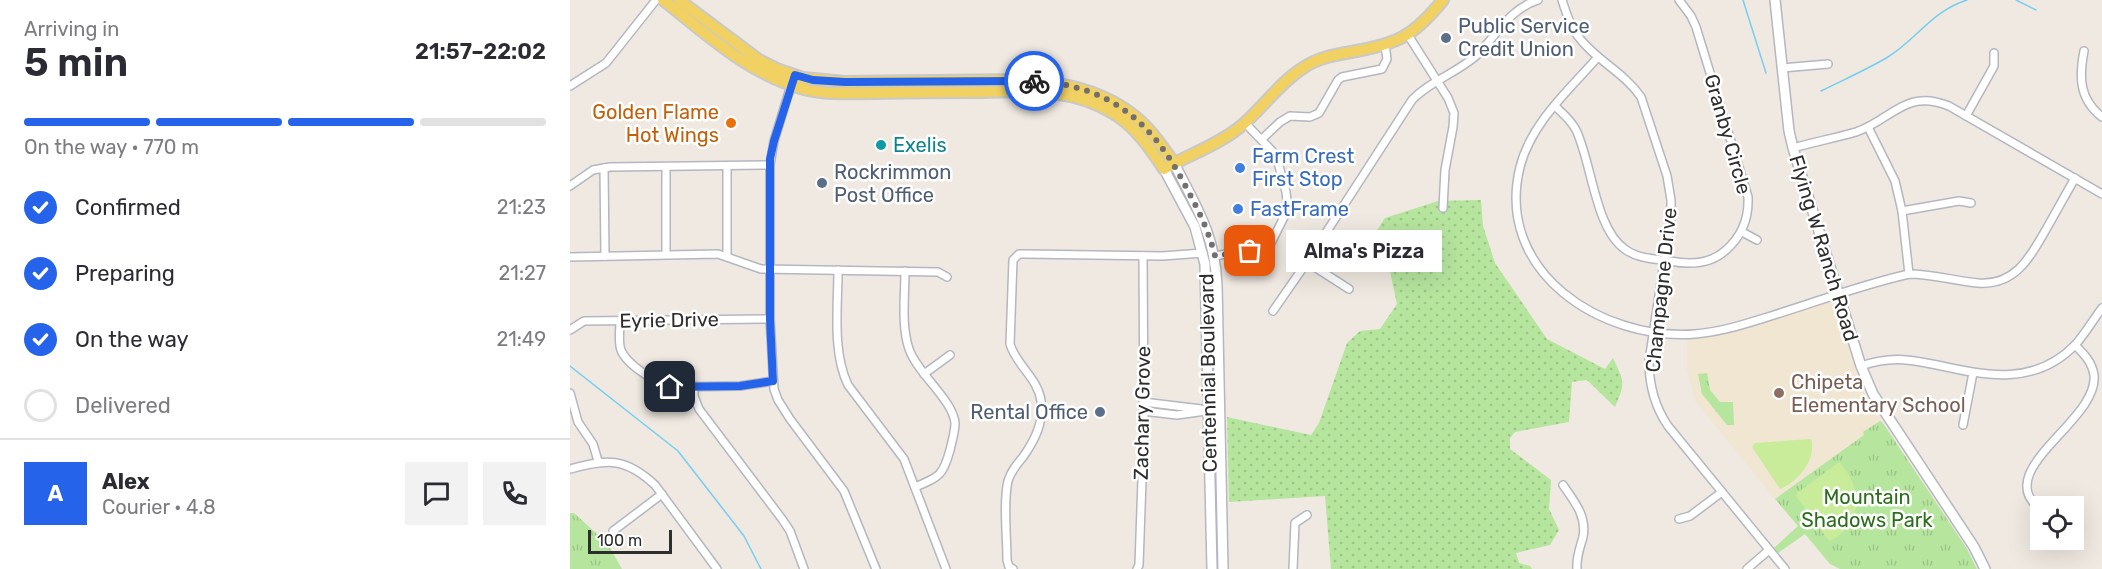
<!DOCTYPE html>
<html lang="en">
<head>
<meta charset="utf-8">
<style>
  :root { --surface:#fff; --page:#f2f2f3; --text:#2b2b33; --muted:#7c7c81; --line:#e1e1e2; --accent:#2563eb }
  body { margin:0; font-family:Rubik,sans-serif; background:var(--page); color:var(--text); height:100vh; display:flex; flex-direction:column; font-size:22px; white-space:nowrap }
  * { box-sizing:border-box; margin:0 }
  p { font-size:20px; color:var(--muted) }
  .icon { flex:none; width:33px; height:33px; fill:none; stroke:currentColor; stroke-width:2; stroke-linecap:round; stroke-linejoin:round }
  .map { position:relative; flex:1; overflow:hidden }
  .side { display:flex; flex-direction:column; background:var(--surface); width:570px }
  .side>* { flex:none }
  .tools { position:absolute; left:1460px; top:496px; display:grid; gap:12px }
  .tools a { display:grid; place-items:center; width:54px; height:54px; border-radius:0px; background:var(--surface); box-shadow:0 6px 24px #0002; font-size:30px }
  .scale { position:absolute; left:18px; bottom:15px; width:84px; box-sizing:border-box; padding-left:6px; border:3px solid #2e2e2e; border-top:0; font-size:16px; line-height:21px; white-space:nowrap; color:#2e2e2e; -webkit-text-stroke:4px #fff; paint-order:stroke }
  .pin { position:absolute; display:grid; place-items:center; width:51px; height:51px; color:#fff; margin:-26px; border-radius:12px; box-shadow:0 3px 9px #0006 }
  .courier { position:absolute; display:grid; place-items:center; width:60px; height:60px; margin:-30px; border:4px solid #2563eb; border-radius:50%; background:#fff; color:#222; box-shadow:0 2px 8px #0007 }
  .bubble { position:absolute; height:42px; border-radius:0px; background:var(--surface); box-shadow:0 6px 24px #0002; font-size:20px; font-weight:600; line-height:42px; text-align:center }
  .overview em { font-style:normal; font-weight:600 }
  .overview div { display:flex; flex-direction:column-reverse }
  .overview { display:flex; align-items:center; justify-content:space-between; height:102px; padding:0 24px }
  h1 { font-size:39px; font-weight:600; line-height:45px }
  .bar { display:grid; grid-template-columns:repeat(4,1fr); gap:9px 6px; align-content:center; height:72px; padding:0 24px }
  .bar i { height:8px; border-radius:4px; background:var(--line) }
  .bar .on { background:var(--accent) }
  .bar p { grid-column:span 4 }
  .line { display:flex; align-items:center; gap:15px; padding:0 24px; border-top:2px solid var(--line) }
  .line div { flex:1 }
  .round { display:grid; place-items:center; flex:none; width:63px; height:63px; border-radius:0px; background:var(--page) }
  ol { padding:0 24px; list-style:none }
  li { display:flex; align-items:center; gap:18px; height:66px }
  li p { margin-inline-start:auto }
  li .icon { padding:6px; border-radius:50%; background:var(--accent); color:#fff; stroke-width:4 }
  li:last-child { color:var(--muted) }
  li i { width:33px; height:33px; border:3px solid var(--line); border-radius:50% }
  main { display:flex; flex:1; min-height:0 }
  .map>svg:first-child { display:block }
  .education { fill:#f0e6d1 }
  .grass { fill:url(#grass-dots) }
  .park { fill:url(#park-tufts) }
  .pitch { fill:#c9ec9a }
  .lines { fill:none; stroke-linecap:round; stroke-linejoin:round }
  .stream { stroke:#75cff0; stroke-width:1.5 }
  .street-casing { stroke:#b4b7c1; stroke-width:10 }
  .secondary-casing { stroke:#b4b7c1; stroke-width:12 }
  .primary-casing { stroke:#c9c9c9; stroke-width:14 }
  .street { stroke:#fff; stroke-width:7 }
  .secondary { stroke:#fff; stroke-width:9 }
  .primary { stroke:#f2d163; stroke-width:10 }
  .done { stroke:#726f6d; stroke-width:6; stroke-dasharray:0 10.8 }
  .route { stroke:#2563eb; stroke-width:8 }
  .service-dot { fill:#5c6f8a; stroke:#fff; stroke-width:2 }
  .food-dot { fill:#e8710a; stroke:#fff; stroke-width:2 }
  .culture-dot { fill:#0f9aa8; stroke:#fff; stroke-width:2 }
  .shop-dot { fill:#3f7fe0; stroke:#fff; stroke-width:2 }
  .education-dot { fill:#8d6e63; stroke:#fff; stroke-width:2 }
  .labels { text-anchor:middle; stroke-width:5; stroke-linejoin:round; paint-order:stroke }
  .service-label { font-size:20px; fill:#4e5e75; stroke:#fff; text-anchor:start }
  .food-label { font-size:20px; fill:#c56008; stroke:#fff; text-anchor:end }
  .street-label { font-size:20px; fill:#2e2e2e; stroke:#fff }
  .culture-label { font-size:20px; fill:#0d838f; stroke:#fff; text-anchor:start }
  .shop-label { font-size:20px; fill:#366cbe; stroke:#fff; text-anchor:start }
  .education-label { font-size:20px; fill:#785e54; stroke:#fff; text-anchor:start }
  .park-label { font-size:20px; fill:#2c6e1b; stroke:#fff }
</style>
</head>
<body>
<main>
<section class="side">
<div class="overview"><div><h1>5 min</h1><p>Arriving in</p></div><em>21:57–22:02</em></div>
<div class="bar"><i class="on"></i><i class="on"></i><i class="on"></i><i></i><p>On the way · 770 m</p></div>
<ol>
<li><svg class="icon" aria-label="check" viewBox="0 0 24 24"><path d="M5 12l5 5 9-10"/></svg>Confirmed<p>21:23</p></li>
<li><svg class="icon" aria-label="check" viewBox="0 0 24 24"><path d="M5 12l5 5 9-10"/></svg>Preparing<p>21:27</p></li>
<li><svg class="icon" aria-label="check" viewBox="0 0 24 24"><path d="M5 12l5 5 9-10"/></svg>On the way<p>21:49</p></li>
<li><i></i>Delivered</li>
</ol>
<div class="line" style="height:108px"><b class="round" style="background:var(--accent);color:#fff">A</b><div><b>Alex</b><p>Courier · 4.8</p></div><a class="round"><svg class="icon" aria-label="chat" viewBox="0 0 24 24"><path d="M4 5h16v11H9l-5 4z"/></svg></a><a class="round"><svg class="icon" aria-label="phone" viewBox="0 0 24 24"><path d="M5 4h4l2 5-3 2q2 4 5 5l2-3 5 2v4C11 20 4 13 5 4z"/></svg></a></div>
</section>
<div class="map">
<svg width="1532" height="569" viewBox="0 0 1532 569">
  <defs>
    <pattern id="grass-dots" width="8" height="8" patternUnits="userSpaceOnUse" patternTransform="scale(1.5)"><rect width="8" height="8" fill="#b6e59e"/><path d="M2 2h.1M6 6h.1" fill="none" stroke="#9dc588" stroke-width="1.8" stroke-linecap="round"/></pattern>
    <pattern id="park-tufts" width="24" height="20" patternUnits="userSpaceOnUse" patternTransform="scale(1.5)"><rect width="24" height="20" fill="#b6e59e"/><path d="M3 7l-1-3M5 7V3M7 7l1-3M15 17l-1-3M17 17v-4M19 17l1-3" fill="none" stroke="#9dc588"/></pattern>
  </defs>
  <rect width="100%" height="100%" fill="#efe9e1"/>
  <!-- education -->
  <path class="education" d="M1260 302 1265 308 1291 386 1313 423 1310 421 1294 432V435L1205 499 1125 401 1117 368V339L1162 332Z"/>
  <!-- grass -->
  <path class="grass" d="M911 200 913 226 925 263 977 339 1035 369 1043 358C1054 382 1056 382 1045 407L1017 380 1002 382 999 422 945 432 940 438V449L981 480 979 509 989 530 980 545 946 553 949 563 960 566 962 569H761L755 496 659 502 657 417 741 435 749 423 777 343 790 331 810 329 827 304 819 267 794 250 815 218 868 201Z"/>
  <!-- park -->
  <g class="park">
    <path d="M1137 373 1140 390 1150 402H1163L1164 425H1157L1132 394 1128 374Z"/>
    <path d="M1310 421 1313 423 1397 549 1407 569H1270L1260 564 1235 534 1208 553 1204 548 1228 526 1205 499 1294 435 1293 432Z"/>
    <path d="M0 513H4L37 543 52 569H0Z"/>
  </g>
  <!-- pitch -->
  <g class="pitch">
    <path d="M1241 439C1247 459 1228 482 1210 489L1182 447 1185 443Z"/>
    <path d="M1269 462C1293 485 1294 527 1259 541L1226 496 1227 493Z"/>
  </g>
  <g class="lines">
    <!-- stream -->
    <g class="stream">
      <path d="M1173 0 1196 73"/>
      <path d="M1446 0 1466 10"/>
      <path d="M1251 91C1273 80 1296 70 1318 57 1347 39 1362 11 1397 0"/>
      <path d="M0 366 108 451 174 536 191 569"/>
    </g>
    <!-- street casing -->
    <g class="street-casing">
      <g id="street">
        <path d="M992 0C996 12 999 24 1007 35 1024 59 1054 72 1071 97L1097 176 1101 200V217L1079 361C1079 385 1085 407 1098 426L1215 569"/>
        <path d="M838 35 878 98 884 113 883 127 875 170 873 208"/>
        <path d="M1514 51C1509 77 1509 99 1532 117"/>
        <path d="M1028 57C999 90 961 123 950 167 924 272 1032 341 1125 334 1152 332 1178 323 1204 315 1249 301 1294 284 1339 274 1363 274 1385 281 1408 283 1447 286 1461 255 1478 226 1487 210 1496 194 1505 178"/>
        <path d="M1212 68 1258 64"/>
        <path d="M222 82 204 141 200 165V319L204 389 208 400 220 419 274 491 306 569"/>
        <path d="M0 86 36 63 86 0"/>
        <path d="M985 106C993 114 1001 120 1006 130 1022 163 1025 230 1056 250 1069 259 1086 259 1100 261 1120 265 1141 264 1156 250 1172 236 1179 219 1178 197L1126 27 1121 16 1109 0"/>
        <path d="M1396 116 1424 66V53"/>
        <path d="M1298 127 1325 181 1332 211 1339 274"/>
        <path d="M692 139 710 122 720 116 740 117 749 113 768 80 772 77 812 69 817 59 815 45"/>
        <path d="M1223 148C1244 142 1265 138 1286 132 1322 120 1335 88 1379 106L1532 194"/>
        <path d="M157 166V257"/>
        <path d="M96 167V254"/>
        <path d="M34 168 35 256"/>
        <path d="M0 186 23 170 40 167 200 165"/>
        <path d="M1332 211 1389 201 1401 203"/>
        <path d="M1172 232 1187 240"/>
        <path d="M645 256 696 247 701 243 715 215 717 201 716 192 706 155 675 123"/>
        <path d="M0 257 148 254 191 269 368 272 377 277"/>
        <path d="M737 262 779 289"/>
        <path d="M268 270C268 306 262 352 278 385L334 459 376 569"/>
        <path d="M335 271C335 297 331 325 339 349 347 373 383 400 385 423 385 432 382 441 380 450 373 476 369 477 345 487"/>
        <path d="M703 311 737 262 842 100C860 81 887 73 907 55 927 35 939 9 968 0"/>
        <path d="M50 321C50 329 48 343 51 350 56 364 86 383 100 387L170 386 203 381"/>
        <path d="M0 330 14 321 200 319"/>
        <path d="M1291 366C1320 356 1338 359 1367 365 1417 376 1465 386 1505 345 1515 334 1523 320 1532 308"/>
        <path d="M354 374 380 355"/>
        <path d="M124 386V396L129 409 212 519 220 531 234 569"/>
        <path d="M0 393 8 422 23 444 28 461"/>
        <path d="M573 402 631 409"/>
        <path d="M573 411 607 415 650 409"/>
        <path d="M1393 425 1403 373"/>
        <path d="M0 469C37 459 55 457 85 485L147 569"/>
        <path d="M993 485C1004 501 1017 516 1013 537 1010 548 1006 557 1007 569"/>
        <path d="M1470 509C1420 470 1529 421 1524 375 1522 362 1514 354 1505 345"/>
        <path d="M1109 519 1120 516 1152 492"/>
        <path d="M43 531 92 494"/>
        <path d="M443 569 439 567 437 560C437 537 433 502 438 481 441 471 447 464 453 457 465 440 474 422 471 401 468 378 446 365 440 344L443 260 449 254H455L592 256 633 253"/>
        <path d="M567 569 569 565 574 423 573 256"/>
        <path d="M723 569 725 523 737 515"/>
        <path d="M1177 569 1199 550"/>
      </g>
    </g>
    <!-- secondary casing -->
    <g class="secondary-casing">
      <g id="secondary">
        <path d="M1205 0 1219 131 1223 148 1291 366 1303 394 1404 547 1415 569"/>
        <path d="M604 163C626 207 645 234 647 285L653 569"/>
        <path d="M594 169 625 227 635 264 642 569"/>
      </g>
    </g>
    <!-- primary casing -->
    <g class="primary-casing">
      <g id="primary">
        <path d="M93 0C137 34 178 74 234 89 257 95 282 93 306 93 339 92 373 92 406 92 453 91 501 87 543 113 565 126 580 148 594 169 618 155 648 145 670 127 692 109 709 83 733 68 747 58 764 55 781 52 827 44 843 37 873 0"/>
        <path d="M109 0 189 60 209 70 233 78 275 82 456 80C501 83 548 95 579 130 588 140 596 152 604 163"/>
      </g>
    </g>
    <!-- street -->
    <use href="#street" class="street"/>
    <!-- secondary -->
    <use href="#secondary" class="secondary"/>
    <!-- primary -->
    <use href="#primary" class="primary"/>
  </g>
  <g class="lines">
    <!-- done -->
    <path class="done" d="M464 81C540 85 584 123 617 189 629 211 639 232 645 256L680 251"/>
    <!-- route -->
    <path class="route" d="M100 387 170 386 203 381 200 319V159L204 141 225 75 243 80 275 82 464 81"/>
  </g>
  <!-- markers -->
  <g class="service-dot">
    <circle cx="876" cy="38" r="6"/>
    <circle cx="252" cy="183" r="6"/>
    <circle cx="530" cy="412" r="6"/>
  </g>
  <circle class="food-dot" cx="161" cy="123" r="6"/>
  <circle class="culture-dot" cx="311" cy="145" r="6"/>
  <g class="shop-dot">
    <circle cx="670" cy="168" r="6"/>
    <circle cx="668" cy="209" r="6"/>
  </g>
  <circle class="education-dot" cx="1209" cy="393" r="6"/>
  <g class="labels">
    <!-- service labels -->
    <g class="service-label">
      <text x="888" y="33">Public Service<tspan x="888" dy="23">Credit Union</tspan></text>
      <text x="264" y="179">Rockrimmon<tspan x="264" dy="23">Post Office</tspan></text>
      <text x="518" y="419" text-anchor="end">Rental Office</text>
    </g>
    <!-- food labels -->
    <g class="food-label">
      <text x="149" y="119">Golden Flame<tspan x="149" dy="23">Hot Wings</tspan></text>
    </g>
    <!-- street labels -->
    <g class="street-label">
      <text transform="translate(1158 134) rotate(74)" y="7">Granby Circle</text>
      <text transform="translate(1254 248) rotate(73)" y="7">Flying W Ranch Road</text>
      <text transform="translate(1091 290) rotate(-84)" y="7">Champagne Drive</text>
      <text transform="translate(99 320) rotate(-1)" y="7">Eyrie Drive</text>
      <text transform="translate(638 373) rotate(-91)" y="7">Centennial Boulevard</text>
      <text transform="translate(572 413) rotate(-89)" y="7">Zachary Grove</text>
    </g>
    <!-- culture labels -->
    <g class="culture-label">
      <text x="323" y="152">Exelis</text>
    </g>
    <!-- shop labels -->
    <g class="shop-label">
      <text x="682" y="163">Farm Crest<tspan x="682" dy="23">First Stop</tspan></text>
      <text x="680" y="216">FastFrame</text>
    </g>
    <!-- education labels -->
    <g class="education-label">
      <text x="1221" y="389">Chipeta<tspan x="1221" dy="23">Elementary School</tspan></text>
    </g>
    <!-- park labels -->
    <g class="park-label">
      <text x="1297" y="504">Mountain<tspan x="1297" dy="23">Shadows Park</tspan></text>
    </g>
  </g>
</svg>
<div class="tools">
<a><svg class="icon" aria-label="locate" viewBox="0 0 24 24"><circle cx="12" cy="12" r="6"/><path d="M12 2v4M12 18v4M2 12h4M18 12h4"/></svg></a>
</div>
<div class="scale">100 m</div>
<div class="pin" style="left:680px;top:251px;background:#ea580c"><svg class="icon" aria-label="bag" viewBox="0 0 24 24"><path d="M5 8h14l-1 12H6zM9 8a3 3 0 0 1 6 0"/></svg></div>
<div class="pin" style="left:100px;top:387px;background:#1f2937"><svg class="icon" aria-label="home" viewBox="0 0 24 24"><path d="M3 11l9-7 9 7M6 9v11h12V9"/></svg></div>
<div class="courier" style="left:464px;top:81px"><svg class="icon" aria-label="bike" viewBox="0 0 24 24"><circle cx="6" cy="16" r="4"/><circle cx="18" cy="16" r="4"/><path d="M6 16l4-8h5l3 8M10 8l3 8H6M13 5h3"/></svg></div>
<div class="bubble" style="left:716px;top:230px;width:156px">Alma's Pizza</div>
</div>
</main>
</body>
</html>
